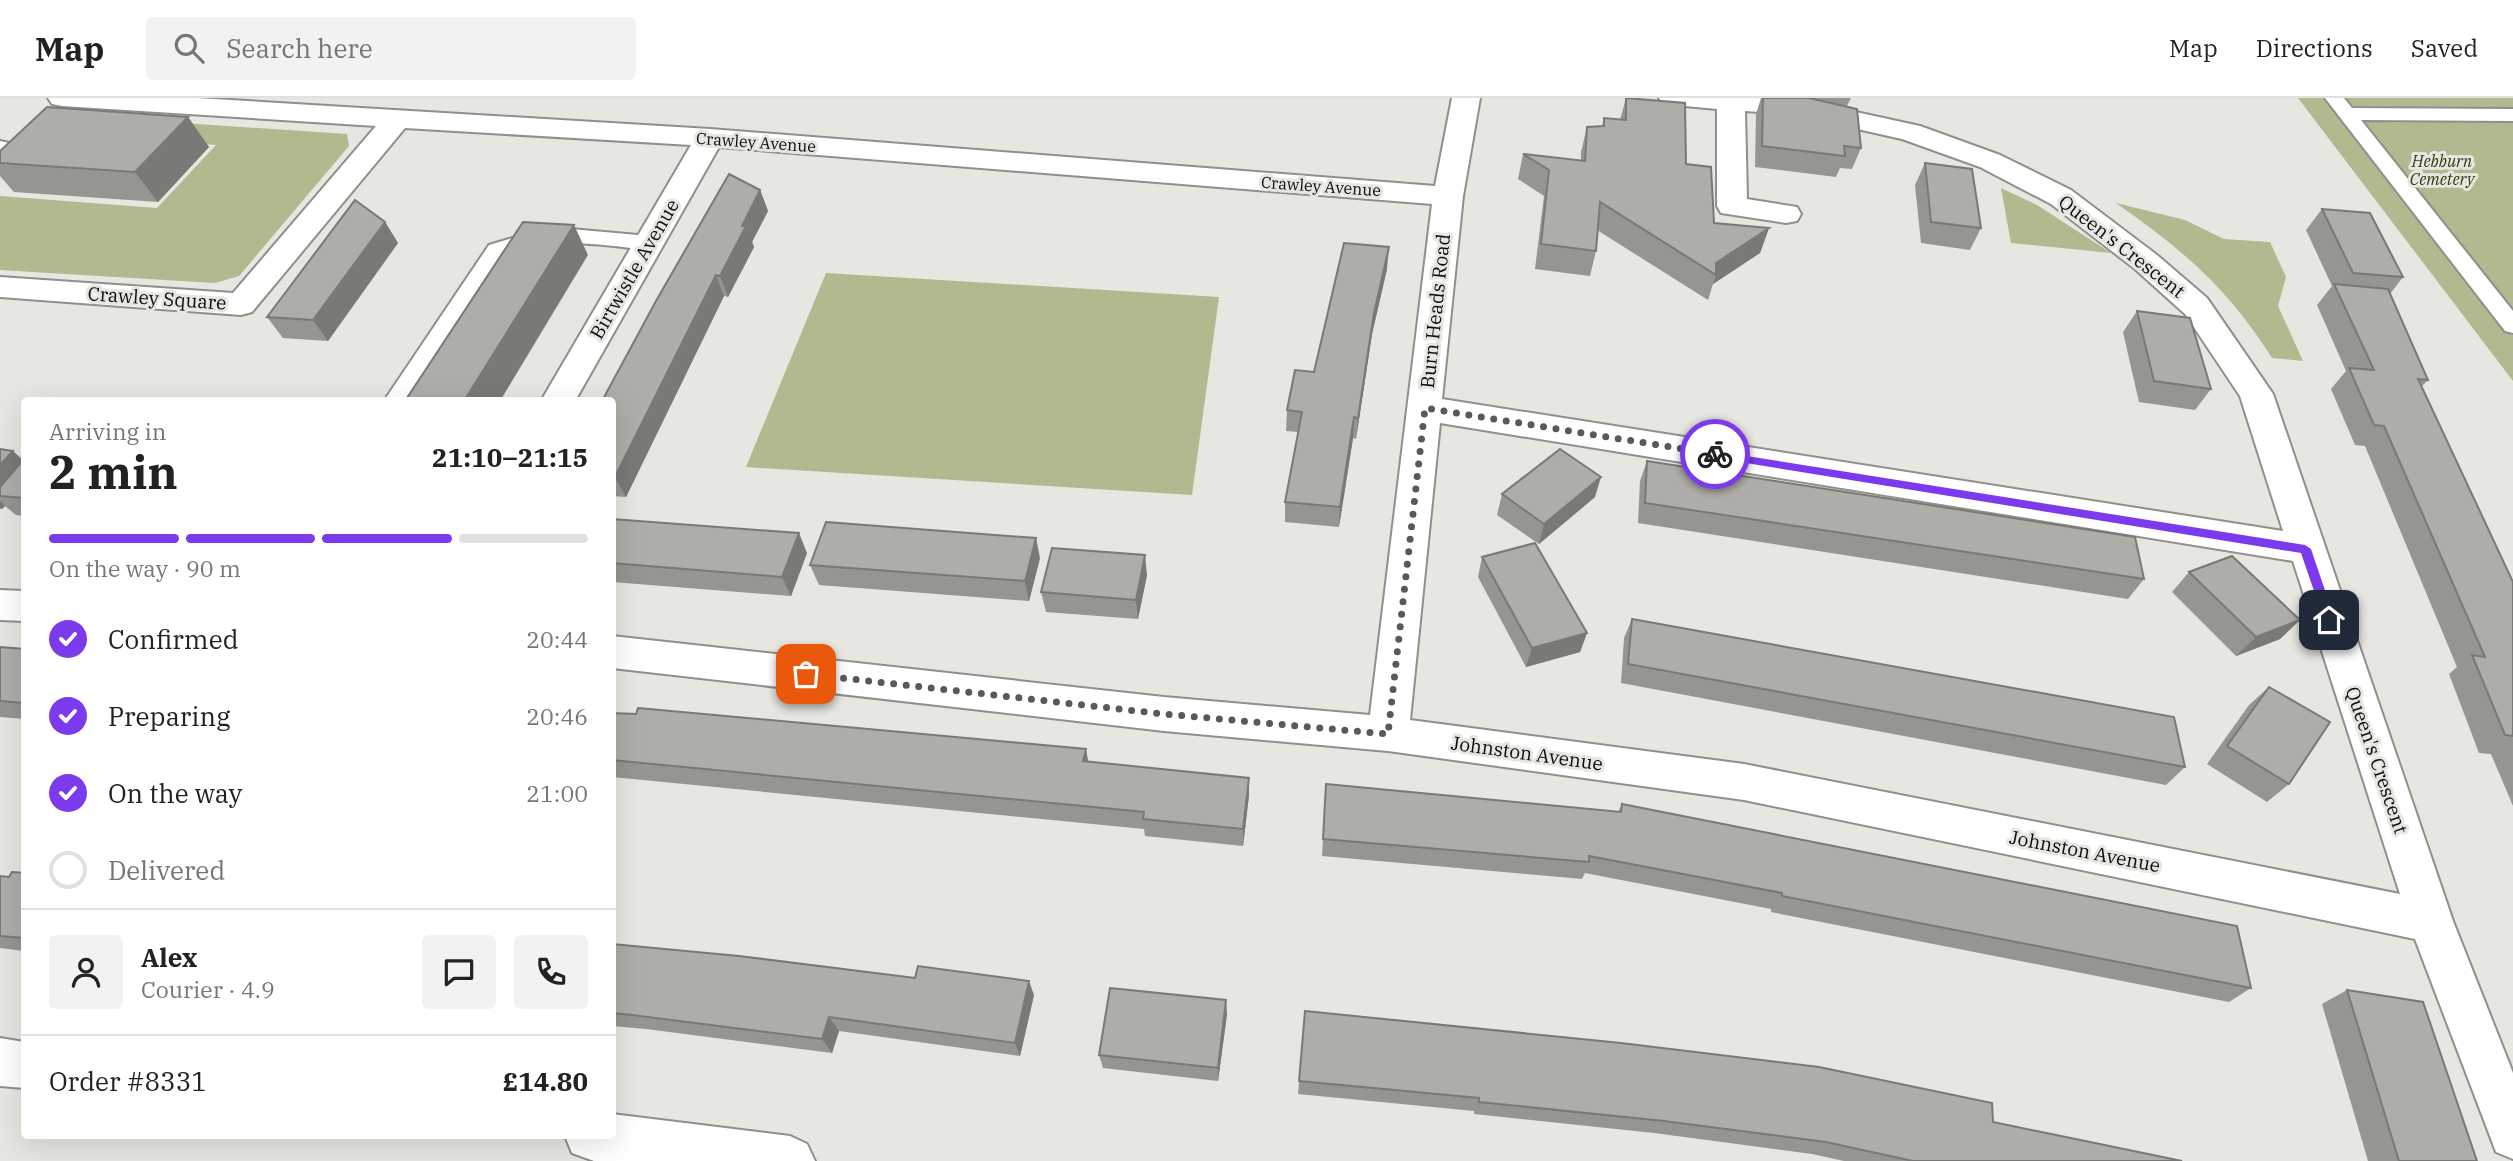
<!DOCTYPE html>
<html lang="en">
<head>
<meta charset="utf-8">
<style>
  :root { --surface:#fff; --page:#f2f2f2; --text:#222; --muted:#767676; --line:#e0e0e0; --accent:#7c3aed }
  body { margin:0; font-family:"IBM Plex Serif",serif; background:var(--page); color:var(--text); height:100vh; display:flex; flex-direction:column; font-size:26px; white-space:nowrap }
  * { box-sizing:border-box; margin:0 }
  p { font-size:23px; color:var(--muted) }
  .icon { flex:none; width:38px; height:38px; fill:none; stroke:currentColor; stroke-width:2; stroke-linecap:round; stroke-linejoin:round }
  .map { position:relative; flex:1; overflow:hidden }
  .drawer { position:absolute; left:21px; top:299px; width:595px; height:742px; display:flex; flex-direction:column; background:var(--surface); border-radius:7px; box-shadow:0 7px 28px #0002 }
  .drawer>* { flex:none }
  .pin { position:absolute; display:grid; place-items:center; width:60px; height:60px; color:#fff; margin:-30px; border-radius:14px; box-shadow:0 4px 10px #0006 }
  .courier { position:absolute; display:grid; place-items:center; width:70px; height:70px; margin:-35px; border:5px solid #7c3aed; border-radius:50%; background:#fff; color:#222; box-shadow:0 2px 9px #0007 }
  .head em { font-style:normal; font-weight:700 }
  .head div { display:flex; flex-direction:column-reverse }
  .head { display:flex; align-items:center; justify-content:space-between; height:119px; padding:0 28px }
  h1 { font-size:46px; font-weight:700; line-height:52px }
  .bar { display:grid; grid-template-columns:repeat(4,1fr); gap:10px 7px; align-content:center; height:84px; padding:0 28px }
  .bar i { height:9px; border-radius:5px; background:var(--line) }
  .bar .selected { background:var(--accent) }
  .bar p { grid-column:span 4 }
  .line { display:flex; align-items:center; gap:18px; padding:0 28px; border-top:2px solid var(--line) }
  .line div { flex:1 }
  .round { display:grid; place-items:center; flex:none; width:74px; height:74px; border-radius:7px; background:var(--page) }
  ol { padding:0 28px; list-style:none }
  li { display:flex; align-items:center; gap:21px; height:77px }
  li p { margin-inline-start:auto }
  li .icon { padding:7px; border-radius:50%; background:var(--accent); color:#fff; stroke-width:4 }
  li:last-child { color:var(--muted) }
  li i { width:38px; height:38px; border:4px solid var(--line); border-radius:50% }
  header { display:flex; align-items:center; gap:42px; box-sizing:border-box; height:98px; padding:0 35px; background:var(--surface); border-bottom:2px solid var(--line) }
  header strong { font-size:33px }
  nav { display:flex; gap:38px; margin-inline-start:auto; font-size:24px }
  .search { width:490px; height:63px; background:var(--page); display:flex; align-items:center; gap:18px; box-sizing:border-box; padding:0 24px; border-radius:7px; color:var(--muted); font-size:26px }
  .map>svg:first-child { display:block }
  .green { fill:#b1b98f }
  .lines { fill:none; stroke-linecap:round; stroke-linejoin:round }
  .lane-casing { stroke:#908f8b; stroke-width:4 }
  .street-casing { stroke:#908f8b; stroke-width:4 }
  .lane { fill:#fff; fill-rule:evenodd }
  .street { fill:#fff; fill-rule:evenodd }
  .wall { fill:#969590 }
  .shaded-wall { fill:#7a7976 }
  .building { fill:#aeada8; stroke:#7a7976; stroke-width:2 }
  .route { fill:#7c3aed }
  .done { stroke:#5a5957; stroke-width:7; stroke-dasharray:0 12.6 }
  .labels { text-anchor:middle; stroke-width:6; stroke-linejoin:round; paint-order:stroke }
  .far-street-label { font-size:16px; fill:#0e0d0c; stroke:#e7e6e1 }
  .far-park-label { font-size:16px; font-style:italic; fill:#353a11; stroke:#e7e6e1 }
  .street-label { font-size:19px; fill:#0e0d0c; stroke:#e7e6e1 }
</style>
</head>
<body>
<header>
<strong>Map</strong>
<div class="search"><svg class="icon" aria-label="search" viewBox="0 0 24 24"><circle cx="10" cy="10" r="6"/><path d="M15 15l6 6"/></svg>Search here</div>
<nav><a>Map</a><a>Directions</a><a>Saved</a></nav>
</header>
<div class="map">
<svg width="2513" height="1063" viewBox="0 0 2513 1063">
  <rect width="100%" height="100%" fill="#e7e6e1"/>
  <!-- green -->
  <g class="green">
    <path d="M2298 0H2513V283Z"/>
    <path d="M107 20 347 36 349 48 239 178 215 185 0 172V98L157 110 216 47 92 36Z"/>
    <path d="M2001 90 2037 107 2111 155 2011 145Z"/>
    <path d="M2116 105 2185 122 2224 141 2270 144 2286 179 2278 208 2303 263 2272 260C2227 189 2184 153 2116 105Z"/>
    <path d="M826 175 1219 199 1192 397 746 369Z"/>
  </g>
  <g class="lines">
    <!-- lane casing -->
    <g class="lane-casing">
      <g id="lane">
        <path d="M2325 0H2344L2352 10 2513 11V23L2361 22 2513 213V235L2505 233Z"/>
        <path d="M0 43 9 45 12 49 9 53 0 55Z"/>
        <path d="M571 131 649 138 659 145 649 152C600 147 550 137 503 157L407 303H384L489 147 532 134Z"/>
      </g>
    </g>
    <!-- street casing -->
    <g class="street-casing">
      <g id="street">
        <path d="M48 0H197L710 31 1435 88 1452 0H1480L1463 98 1442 301 2283 433 2240 298 2185 216 2135 171 2051 106 1980 69 1902 41 1790 16 1745 13 1747 101 1797 109 1801 116 1797 123 1786 125 1721 115 1717 108V11L1663 6 1659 0H1792L1920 28 2000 57 2071 92 2157 157 2207 200 2273 296 2453 823 2513 975V1061L2496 1054 2415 841 1744 702 1388 653 1164 633 612 570V538L1164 599 1370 617 1432 106 719 49 575 303H541L691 47 405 30 252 214 241 217 0 199V179L233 195 376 28 62 8 52 6ZM1440 325 2293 463 2400 796 1744 666 1410 622Z"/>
        <path d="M0 492 24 493V523L0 522Z"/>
        <path d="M0 940 24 944V990L0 988Z"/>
        <path d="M612 1016 790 1038 807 1046 815 1063H594L572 1055 565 1038H612Z"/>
      </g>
    </g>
    <!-- lane -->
    <use href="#lane" class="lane"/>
    <!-- street -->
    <use href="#street" class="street"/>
  </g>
  <!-- wall -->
  <g class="wall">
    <path d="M1626 0 1686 66 1714 125 1769 130 1760 155 1713 186 1708 202 1597 132 1596 153 1590 178 1535 171 1544 98 1518 81 1523 56 1581 63V54L1587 29 1602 28 1604 20 1620 22Z"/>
    <path d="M1761 0H1851L1847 8 1861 50 1852 71 1840 70 1836 79 1755 69 1756 16Z"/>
    <path d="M188 19 209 49 158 104 14 94 0 78V53Z"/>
    <path d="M1925 65 1981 130 1970 152 1921 145 1915 87Z"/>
    <path d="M760 92 768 113 752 144 754 149 728 199 724 198 626 399 612 398V303Z"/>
    <path d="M2322 111 2403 179 2390 196 2428 282 2421 289 2513 484V708L2491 656 2479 655 2449 576 2457 569 2365 348 2355 347 2331 291 2346 273 2317 207 2332 188 2306 132Z"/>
    <path d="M385 124 398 145 328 243 283 240 267 219Z"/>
    <path d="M1387 171 1372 236 1356 341 1353 340 1339 429 1285 424V404L1298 334 1286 333 1287 312Z"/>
    <path d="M2137 213 2211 291 2195 312 2139 304 2123 234Z"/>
    <path d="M0 351 23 362 24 361V418L16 417 5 408 2 411H0Z"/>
    <path d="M1647 363 2144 481 2128 501 1638 425 1640 383Z"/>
    <path d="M1502 396 1595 399 1539 446 1497 417Z"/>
    <path d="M612 421 807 455 791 498 612 484Z"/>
    <path d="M1482 459 1587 535 1580 554 1526 569 1478 479Z"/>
    <path d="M1040 460 1029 503 819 487 810 467Z"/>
    <path d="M2189 474 2300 522 2280 541 2236 558 2172 494Z"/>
    <path d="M1147 477 1138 521 1046 514 1041 494Z"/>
    <path d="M1632 521 2185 669 2166 687 1621 585 1624 540Z"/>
    <path d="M0 549 24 551V621L0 619Z"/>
    <path d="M2269 589 2289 686 2267 704 2207 666 2249 607Z"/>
    <path d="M612 615 1086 651 1088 664 1249 697 1243 748 1145 738 1144 731 612 679Z"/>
    <path d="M1326 686 1618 714 1622 706 2251 890 2229 904 1771 814V811L1585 775 1582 781 1322 758Z"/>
    <path d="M24 775V853L0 850V778L9 779Z"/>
    <path d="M612 846 1034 897 1020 958 839 933 832 955 646 931 612 928Z"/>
    <path d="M2347 892 2477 1063H2368L2322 906Z"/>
    <path d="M1305 913 1993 1024 2182 1063H1844L1812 1056 1654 1035 1474 1016V1013L1298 996Z"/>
    <path d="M1227 916 1218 983 1103 970 1099 957Z"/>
  </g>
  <!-- shaded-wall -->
  <g class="shaded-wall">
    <path d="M188 19 209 49 158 104 135 74Z"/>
    <path d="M760 92 768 113 752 144 754 149 728 199 720 178 742 128Z"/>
    <path d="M385 124 398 145 328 243 313 222Z"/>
    <path d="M574 127 588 157 500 303H464Z"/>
    <path d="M1769 130 1760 155 1713 186 1716 177V165Z"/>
    <path d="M1389 149 1387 171 1372 236 1356 341 1358 320 1374 215Z"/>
    <path d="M716 177 724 198 626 399 615 379Z"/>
    <path d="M1354 319 1353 340 1339 429 1340 409Z"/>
    <path d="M13 353 24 363 0 398V367Z"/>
    <path d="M1601 379 1595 399 1539 446 1544 426Z"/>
    <path d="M0 403 5 408 2 411 0 409Z"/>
    <path d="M799 435 807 455 791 498 782 479Z"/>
    <path d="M1036 440 1040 460 1029 503 1025 483Z"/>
    <path d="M1145 457 1147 477 1138 521 1136 502Z"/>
    <path d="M2300 522 2280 541 2236 558 2256 539Z"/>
    <path d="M1587 535 1580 554 1526 569 1532 550Z"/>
    <path d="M1086 651 1089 669 1083 663Z"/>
    <path d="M1249 680V697L1243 748V731Z"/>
    <path d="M1029 883 1034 897 1020 958 1015 945Z"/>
    <path d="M1226 902 1227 916 1218 983V970Z"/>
    <path d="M829 919 839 933 832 955 822 941Z"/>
  </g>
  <!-- building -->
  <g class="building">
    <path d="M1626 0 1685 5 1686 66 1711 69 1714 125 1769 130 1716 165V177L1600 104 1596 153 1541 146 1549 72 1523 56 1585 63 1587 29 1604 28V20L1626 22Z"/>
    <path d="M1763 0H1809L1857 11 1861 50 1844 48 1845 58 1762 48Z"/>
    <path d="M47 9 188 19 135 74 0 65V53Z"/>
    <path d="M1925 65 1972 71 1981 130 1931 124Z"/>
    <path d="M729 76 760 92 742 128H746L720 178 716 177 615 379 612 378V303H602L656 203Z"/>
    <path d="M355 102 385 124 313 222 267 219Z"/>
    <path d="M2322 111 2370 115 2403 179 2353 175Z"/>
    <path d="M523 124 574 127 464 303H405Z"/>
    <path d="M1344 145 1389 149 1374 215 1358 320 1354 319 1340 409 1285 404 1302 314 1287 312 1295 272 1314 274Z"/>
    <path d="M2334 186 2388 191 2428 282 2418 281 2513 484V638L2505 637 2472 557 2485 559 2384 328 2374 327 2349 270 2374 272Z"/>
    <path d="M2137 213 2190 220 2211 291 2154 283Z"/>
    <path d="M0 351 13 353 0 367Z"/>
    <path d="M1560 351 1601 379 1544 426 1502 396Z"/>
    <path d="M24 361V400L0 398V389Z"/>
    <path d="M1647 363 2135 439 2144 481 1645 405Z"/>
    <path d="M612 421 799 435 782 479 612 465Z"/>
    <path d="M826 424 1036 440 1025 483 810 467Z"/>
    <path d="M1535 445 1587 535 1532 550 1482 459Z"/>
    <path d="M1052 450 1145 457 1136 502 1041 494Z"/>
    <path d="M2232 458 2300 522 2256 539 2189 474Z"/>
    <path d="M1632 521 2174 619 2185 669 1628 566Z"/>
    <path d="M0 549 24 551V605L0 603Z"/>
    <path d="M2269 589 2330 624 2289 686 2227 648Z"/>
    <path d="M638 610 1086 651 1083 663 1249 680 1243 731 1143 721 1144 714 612 662V615L636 616Z"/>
    <path d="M1326 686 1621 714 1622 706 2237 828 2251 890 1782 798V795L1589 758V764L1323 741Z"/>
    <path d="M12 774 24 775V840L0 838V778L9 779Z"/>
    <path d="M612 846 739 858 915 880 918 868 1029 883 1015 945 829 919 822 941 632 917 612 915Z"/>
    <path d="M1110 890 1226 902 1218 970 1099 957Z"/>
    <path d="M2347 892 2423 904 2477 1063H2399Z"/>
    <path d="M1305 913 1621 945 1819 969 1992 1005 1993 1024 2182 1063H1913L1826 1044 1664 1023 1479 1004V1000L1299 983Z"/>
  </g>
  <!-- route -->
  <path class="route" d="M1715 353 2305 447 2311 451 2335 522 2329 527 2324 522 2301 455 1715 360 1710 356Z"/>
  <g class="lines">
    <!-- done -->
    <path class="done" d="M806 576 1164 616 1388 636 1425 310 1715 356"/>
  </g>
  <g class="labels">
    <!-- far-street labels -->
    <g class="far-street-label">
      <text transform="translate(756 44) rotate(4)" y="6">Crawley Avenue</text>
      <text transform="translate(1321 88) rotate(4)" y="6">Crawley Avenue</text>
    </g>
    <!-- far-park labels -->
    <g class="far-park-label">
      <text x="2442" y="69">Hebburn<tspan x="2442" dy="18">Cemetery</tspan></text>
    </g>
    <!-- street labels -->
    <g class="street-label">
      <text transform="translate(2122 148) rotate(38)" y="7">Queen's Crescent</text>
      <text transform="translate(634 171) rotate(-60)" y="7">Birtwistle Avenue</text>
      <text transform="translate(157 200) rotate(4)" y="7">Crawley Square</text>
      <text transform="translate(1435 213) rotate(-84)" y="7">Burn Heads Road</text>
      <text transform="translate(1527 655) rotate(8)" y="7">Johnston Avenue</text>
      <text transform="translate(2377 662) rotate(71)" y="7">Queen's Crescent</text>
      <text transform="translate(2085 753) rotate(11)" y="7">Johnston Avenue</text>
    </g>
  </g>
</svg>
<div class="pin" style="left:806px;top:576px;background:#ea580c"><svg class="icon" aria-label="bag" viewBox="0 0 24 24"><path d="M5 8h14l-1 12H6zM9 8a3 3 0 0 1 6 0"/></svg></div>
<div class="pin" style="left:2329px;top:522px;background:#1f2937"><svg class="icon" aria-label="home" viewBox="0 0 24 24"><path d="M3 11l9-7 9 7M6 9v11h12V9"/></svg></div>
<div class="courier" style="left:1715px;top:356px"><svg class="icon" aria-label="bike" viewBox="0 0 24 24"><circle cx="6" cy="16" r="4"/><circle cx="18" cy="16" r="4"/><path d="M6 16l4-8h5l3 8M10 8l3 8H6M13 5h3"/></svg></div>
<section class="drawer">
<div class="head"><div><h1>2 min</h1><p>Arriving in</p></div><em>21:10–21:15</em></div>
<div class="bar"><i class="selected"></i><i class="selected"></i><i class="selected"></i><i></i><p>On the way · 90 m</p></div>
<ol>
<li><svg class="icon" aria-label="check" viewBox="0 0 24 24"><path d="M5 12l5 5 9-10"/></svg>Confirmed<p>20:44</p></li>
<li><svg class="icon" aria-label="check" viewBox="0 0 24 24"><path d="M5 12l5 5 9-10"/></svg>Preparing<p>20:46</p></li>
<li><svg class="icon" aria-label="check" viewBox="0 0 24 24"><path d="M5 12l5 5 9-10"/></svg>On the way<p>21:00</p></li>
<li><i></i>Delivered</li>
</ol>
<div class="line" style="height:126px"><a class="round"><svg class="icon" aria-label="person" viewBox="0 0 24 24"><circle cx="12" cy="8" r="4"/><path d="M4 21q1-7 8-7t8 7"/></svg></a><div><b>Alex</b><p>Courier · 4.9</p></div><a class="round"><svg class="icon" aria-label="chat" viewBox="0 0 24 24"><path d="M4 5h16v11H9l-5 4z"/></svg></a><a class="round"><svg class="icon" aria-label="phone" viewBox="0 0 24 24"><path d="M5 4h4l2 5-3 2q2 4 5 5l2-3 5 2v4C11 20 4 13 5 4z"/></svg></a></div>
<div class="line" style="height:91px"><div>Order #8331</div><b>£14.80</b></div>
</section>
</div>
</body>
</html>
